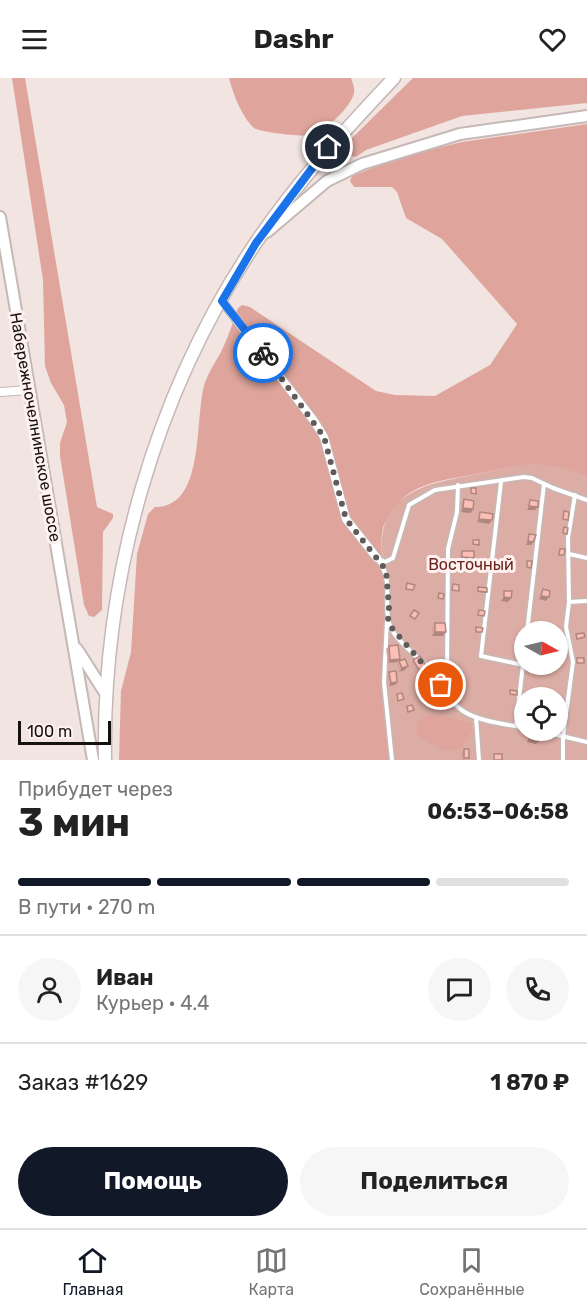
<!DOCTYPE html>
<html lang="ru">
<head>
<meta charset="utf-8">
<style>
  :root { --surface:#fff; --page:#f6f6f6; --text:#222; --muted:#767676; --line:#e0e0e0; --accent:#111827 }
  body { margin:0; font-family:Rubik,sans-serif; background:var(--page); color:var(--text); height:100vh; display:flex; flex-direction:column; font-size:22px; white-space:nowrap }
  * { box-sizing:border-box; margin:0 }
  p { font-size:20px; color:var(--muted) }
  .icon { flex:none; width:33px; height:33px; fill:none; stroke:currentColor; stroke-width:2; stroke-linecap:round; stroke-linejoin:round }
  .map { position:relative; height:682px; overflow:hidden }
  .details { display:flex; flex-direction:column; background:var(--surface); flex:1 }
  .details>* { flex:none }
  .needle { width:39px; rotate:98deg }
  .controls { position:absolute; left:514px; top:543px; display:grid; gap:12px }
  .controls a { display:grid; place-items:center; width:54px; height:54px; border-radius:50%; background:var(--surface); box-shadow:0 2px 4px #0004; font-size:30px }
  .scale { position:absolute; left:18px; bottom:15px; width:93px; box-sizing:border-box; padding-left:6px; border:3px solid #151110; border-top:0; font-size:16px; line-height:21px; white-space:nowrap; color:#151110; -webkit-text-stroke:4px #fef1ef; paint-order:stroke }
  .pin { position:absolute; display:grid; place-items:center; width:51px; height:51px; color:#fff; margin:-26px; border:3px solid #fff; border-radius:50%; box-shadow:0 2px 6px #0007 }
  .courier { position:absolute; display:grid; place-items:center; width:60px; height:60px; margin:-30px; border:4px solid #1a73e8; border-radius:50%; background:#fff; color:#222; box-shadow:0 2px 8px #0007 }
  .head em { font-style:normal; font-weight:700 }
  .head div { display:flex; flex-direction:column-reverse }
  .head { display:flex; align-items:center; justify-content:space-between; height:102px; padding:0 18px }
  h1 { font-size:39px; font-weight:700; line-height:45px }
  .bar { display:grid; grid-template-columns:repeat(4,1fr); gap:9px 6px; align-content:center; height:72px; padding:0 18px }
  .bar i { height:8px; border-radius:4px; background:var(--line) }
  .bar .active { background:var(--accent) }
  .bar p { grid-column:span 4 }
  .line { display:flex; align-items:center; gap:15px; padding:0 18px; border-top:2px solid var(--line) }
  .line div { flex:1 }
  .round { display:grid; place-items:center; flex:none; width:63px; height:63px; border-radius:32px; background:var(--page) }
  .button { display:flex; gap:12px; margin-top:auto; padding:12px 18px }
  .button a { flex:1; height:69px; border-radius:36px; background:var(--accent); color:#fff; font-size:24px; font-weight:700; line-height:69px; text-align:center }
  .button a+a { background:var(--page); color:var(--text) }
  header { display:flex; justify-content:space-between; align-items:center; height:78px; padding:0 18px; background:var(--surface); font-size:27px; font-weight:700 }
  .tab-bar { display:flex; justify-content:space-around; align-items:center; height:84px; border-top:2px solid var(--line); background:var(--surface); font-size:16px; color:var(--muted) }
  .tab-bar a { display:grid; justify-items:center; gap:3px }
  .tab-bar .active { color:var(--accent) }
  .map>svg:first-child { display:block }
  .green { fill:#dcada5; fill-rule:evenodd }
  .forest { fill:#dfa59c }
  .lines { fill:none; stroke-linecap:round; stroke-linejoin:round }
  .lane-casing { stroke:#c5b8b6; stroke-width:7 }
  .street-casing { stroke:#c5b8b6; stroke-width:10 }
  .secondary-casing { stroke:#c5b8b6; stroke-width:14 }
  .primary-casing { stroke:#c5b8b6; stroke-width:15 }
  .lane { stroke:#fff; stroke-width:4 }
  .street { stroke:#fff; stroke-width:8 }
  .secondary { stroke:#fff; stroke-width:10 }
  .primary { stroke:#fff; stroke-width:12 }
  .wall { fill:#d9a49d }
  .shaded-wall { fill:#b0867f }
  .building { fill:#fcbfb6; stroke:#b0867f; stroke-width:1.5 }
  .done { stroke:#625b59; stroke-width:6; stroke-dasharray:0 10.8 }
  .route { stroke:#1a73e8; stroke-width:8 }
  .labels { text-anchor:middle; stroke-width:6; stroke-linejoin:round; paint-order:stroke }
  .street-label { font-size:16px; fill:#151110; stroke:#fef1ef }
  .park-label { font-size:16px; fill:#68231c; stroke:#fef1ef }
</style>
</head>
<body>
<header><svg class="icon" aria-label="menu" viewBox="0 0 24 24"><path d="M4 6h16M4 12h16M4 18h16"/></svg>Dashr<svg class="icon" aria-label="heart" viewBox="0 0 24 24"><path d="M12 20l-8-8c-3-5 5-10 8-4 3-6 11-1 8 4z"/></svg></header>
<div class="map">
<svg width="587" height="682" viewBox="0 0 587 682">
  <rect width="100%" height="100%" fill="#f1e4e1"/>
  <!-- green -->
  <path class="green" d="M541 384 561 388 587 399V682H391C387 653 382 625 382 595 381 573 387 550 388 527 389 501 377 475 384 449 394 408 444 403 478 396 499 391 519 386 541 384ZM525 554H558V586H525ZM525 620H558V652H525Z"/>
  <!-- forest -->
  <g class="forest">
    <path d="M12 0H25L97 429 113 436V440L103 454 102 532 94 539 89 538 84 527 60 378V365L67 344 64 327 51 305 45 288 43 202Z"/>
    <path d="M229 0H351C353 6 356 12 353 18 348 32 324 54 309 57 301 59 260 54 254 50 242 39 233 16 229 0Z"/>
    <path d="M413 0H587V25L462 38 366 72 356 79 350 78 346 69 350 62Z"/>
    <path d="M587 46V399C540 379 524 386 477 396 452 401 423 403 403 420 396 427 386 440 383 450 378 474 387 499 388 523 389 545 383 569 382 591 380 622 387 652 391 682H119L121 613 131 574 137 476 148 436 155 429C208 430 193 333 206 302 211 289 220 278 225 265 230 254 234 241 238 230L242 227 250 229 376 313 395 317 435 318 490 287 517 246 442 161 406 140 397 114 392 109H354L350 103 352 98 401 79 462 64Z"/>
    <path d="M429 637 457 641 472 646V653L461 671 445 673 418 659C414 648 418 640 429 637Z"/>
  </g>
  <g class="lines">
    <!-- lane casing -->
    <g class="lane-casing">
      <g id="lane">
        <path d="M501 404 481 578 523 587"/>
        <path d="M569 476 587 480"/>
        <path d="M377 480 385 484 393 480 409 427 435 412 524 399 532 400 553 410 587 422"/>
        <path d="M379 483C392 501 385 520 388 540 390 560 416 576 428 590 439 603 448 623 463 633 480 644 506 646 525 650"/>
        <path d="M569 524 587 523"/>
        <path d="M387 543 384 604 392 682"/>
        <path d="M527 554 544 406"/>
        <path d="M441 607 447 596 448 471 457 434 458 407"/>
        <path d="M476 639 479 682"/>
        <path d="M516 648 525 568"/>
        <path d="M537 652 587 664"/>
        <path d="M563 682V658L573 584 566 549 569 524 568 460 575 417"/>
      </g>
    </g>
    <!-- street casing -->
    <g class="street-casing">
      <g id="street">
        <path d="M222 223 314 343 324 359 346 441 377 480"/>
        <path d="M0 314 30 312"/>
      </g>
    </g>
    <!-- secondary casing -->
    <g class="secondary-casing">
      <g id="secondary">
        <path d="M0 139 93 682"/>
        <path d="M267 154 327 103 362 86 460 56 587 38"/>
        <path d="M77 571 107 618"/>
      </g>
    </g>
    <!-- primary casing -->
    <g class="primary-casing">
      <path id="primary" d="M105 682C102 501 155 313 257 163 297 104 345 52 394 0"/>
    </g>
    <!-- lane -->
    <use href="#lane" class="lane"/>
    <!-- street -->
    <use href="#street" class="street"/>
    <!-- secondary -->
    <use href="#secondary" class="secondary"/>
    <!-- primary -->
    <use href="#primary" class="primary"/>
  </g>
  <!-- wall -->
  <g class="wall">
    <path d="M464 421 471 435 461 434V425Z"/>
    <path d="M462 473 474 480 471 483H459V476Z"/>
    <path d="M435 545 446 554 443 558H432V549Z"/>
    <path d="M389 568 397 584 388 585 386 571Z"/>
    <path d="M413 582 423 591 416 596 411 586Z"/>
    <path d="M399 583 405 592 399 594 397 586Z"/>
    <path d="M389 594 397 604 395 607 389 608 387 597Z"/>
    <path d="M434 619 440 627 434 629 432 622Z"/>
    <path d="M531 652H536L539 663 536 666 527 664 529 655Z"/>
    <path d="M464 671 469 680 468 682H461V674Z"/>
  </g>
  <!-- shaded-wall -->
  <g class="shaded-wall">
    <path d="M529 428 538 429 535 432H527Z"/>
    <path d="M463 430 473 431 471 435 461 434Z"/>
    <path d="M479 441 492 442 489 446 477 444Z"/>
    <path d="M528 463 533 464 531 467H526Z"/>
    <path d="M462 479 474 480 471 483H459Z"/>
    <path d="M478 513 487 514 486 515 477 514Z"/>
    <path d="M541 518 549 519 546 523 539 521Z"/>
    <path d="M504 519 511 520 508 524 501 523Z"/>
    <path d="M435 554H446L443 558H432Z"/>
    <path d="M400 581 397 584 388 585 390 582Z"/>
    <path d="M408 588 405 592 399 594 402 590Z"/>
    <path d="M397 604 395 607 389 608 391 605Z"/>
    <path d="M443 624 440 627 434 629 436 626Z"/>
    <path d="M529 661 539 663 536 666 527 664Z"/>
  </g>
  <!-- building -->
  <g class="building">
    <path d="M471 410H476V416L471 415Z"/>
    <path d="M464 421 474 423 473 431 463 430Z"/>
    <path d="M530 422 538 423V429L529 428Z"/>
    <path d="M564 433 569 434 568 442 563 441Z"/>
    <path d="M480 434 493 436 492 442 479 441Z"/>
    <path d="M564 449 568 450 567 456 563 455Z"/>
    <path d="M529 456 536 457 533 464 528 463Z"/>
    <path d="M473 462H479V467L473 466Z"/>
    <path d="M560 471H565L564 477H559Z"/>
    <path d="M462 473H474V480L462 479Z"/>
    <path d="M527 483H532L531 490 527 489Z"/>
    <path d="M407 505 415 507 413 512 406 511Z"/>
    <path d="M453 506 459 507V513L452 512Z"/>
    <path d="M478 509 487 510V514L478 513Z"/>
    <path d="M543 511 550 513 549 519 541 518Z"/>
    <path d="M504 513H512L511 520 504 519Z"/>
    <path d="M439 515 444 516 443 521 438 520Z"/>
    <path d="M414 532 419 535 415 541 410 538Z"/>
    <path d="M479 532 485 533 484 538 478 537Z"/>
    <path d="M435 545H445L446 554H435Z"/>
    <path d="M476 549 483 550 482 554H476Z"/>
    <path d="M584 555 585 559 577 561 576 556Z"/>
    <path d="M398 567 400 581 390 582 389 568Z"/>
    <path d="M420 578 426 588 419 592 413 582Z"/>
    <rect x="577" y="580" width="7" height="5"/>
    <path d="M405 581 408 588 402 590 399 583Z"/>
    <path d="M396 593 397 604 391 605 389 594Z"/>
    <path d="M510 612 517 613V617L510 616Z"/>
    <path d="M402 615 404 621 398 623 397 616Z"/>
    <path d="M441 617 443 624 436 626 434 619Z"/>
    <path d="M558 621H563L562 628 558 627Z"/>
    <path d="M412 627 414 632 408 634 407 628Z"/>
    <path d="M531 652 541 653 539 663 529 661Z"/>
    <rect x="464" y="671" width="5" height="9"/>
    <rect x="494" y="676" width="8" height="6"/>
  </g>
  <g class="lines">
    <!-- done -->
    <path class="done" d="M263 275 324 359 346 441 386 492 389 529 388 540 391 549 441 607"/>
    <!-- route -->
    <path class="route" d="M263 275 222 223 256 165 328 69"/>
  </g>
  <g class="labels">
    <!-- street labels -->
    <g class="street-label">
      <text transform="translate(36 349) rotate(80)" y="6">Набережночелнинское шоссе</text>
    </g>
    <!-- park labels -->
    <g class="park-label">
      <text x="471" y="492">Восточный</text>
    </g>
  </g>
</svg>
<div class="controls">
<a><svg class="needle" viewBox="-14 -14 28 28"><path d="M0-13l5 13h-10z" fill="#e53935"/><path d="M0 13l5-13h-10z" fill="#767676"/></svg></a>
<a><svg class="icon" aria-label="locate" viewBox="0 0 24 24"><circle cx="12" cy="12" r="6"/><path d="M12 2v4M12 18v4M2 12h4M18 12h4"/></svg></a>
</div>
<div class="scale">100 m</div>
<div class="pin" style="left:441px;top:607px;background:#ea580c"><svg class="icon" aria-label="bag" viewBox="0 0 24 24"><path d="M5 8h14l-1 12H6zM9 8a3 3 0 0 1 6 0"/></svg></div>
<div class="pin" style="left:328px;top:69px;background:#1f2937"><svg class="icon" aria-label="home" viewBox="0 0 24 24"><path d="M3 11l9-7 9 7M6 9v11h12V9"/></svg></div>
<div class="courier" style="left:263px;top:275px"><svg class="icon" aria-label="bike" viewBox="0 0 24 24"><circle cx="6" cy="16" r="4"/><circle cx="18" cy="16" r="4"/><path d="M6 16l4-8h5l3 8M10 8l3 8H6M13 5h3"/></svg></div>
</div>
<section class="details">
<div class="head"><div><h1>3 мин</h1><p>Прибудет через</p></div><em>06:53–06:58</em></div>
<div class="bar"><i class="active"></i><i class="active"></i><i class="active"></i><i></i><p>В пути · 270 m</p></div>
<div class="line" style="height:108px"><a class="round"><svg class="icon" aria-label="person" viewBox="0 0 24 24"><circle cx="12" cy="8" r="4"/><path d="M4 21q1-7 8-7t8 7"/></svg></a><div><b>Иван</b><p>Курьер · 4.4</p></div><a class="round"><svg class="icon" aria-label="chat" viewBox="0 0 24 24"><path d="M4 5h16v11H9l-5 4z"/></svg></a><a class="round"><svg class="icon" aria-label="phone" viewBox="0 0 24 24"><path d="M5 4h4l2 5-3 2q2 4 5 5l2-3 5 2v4C11 20 4 13 5 4z"/></svg></a></div>
<div class="line" style="height:78px"><div>Заказ #1629</div><b>1 870 ₽</b></div>
<div class="button"><a>Помощь</a><a>Поделиться</a></div>
</section>
<nav class="tab-bar">
<a class="active"><svg class="icon" aria-label="home" viewBox="0 0 24 24"><path d="M3 11l9-7 9 7M6 9v11h12V9"/></svg>Главная</a>
<a><svg class="icon" aria-label="map" viewBox="0 0 24 24"><path d="M3 6l6-2 6 2 6-2v14l-6 2-6-2-6 2zM9 4v14M15 6v14"/></svg>Карта</a>
<a><svg class="icon" aria-label="saved" viewBox="0 0 24 24"><path d="M7 4h10v16l-5-4-5 4z"/></svg>Сохранённые</a>
</nav>
</body>
</html>
